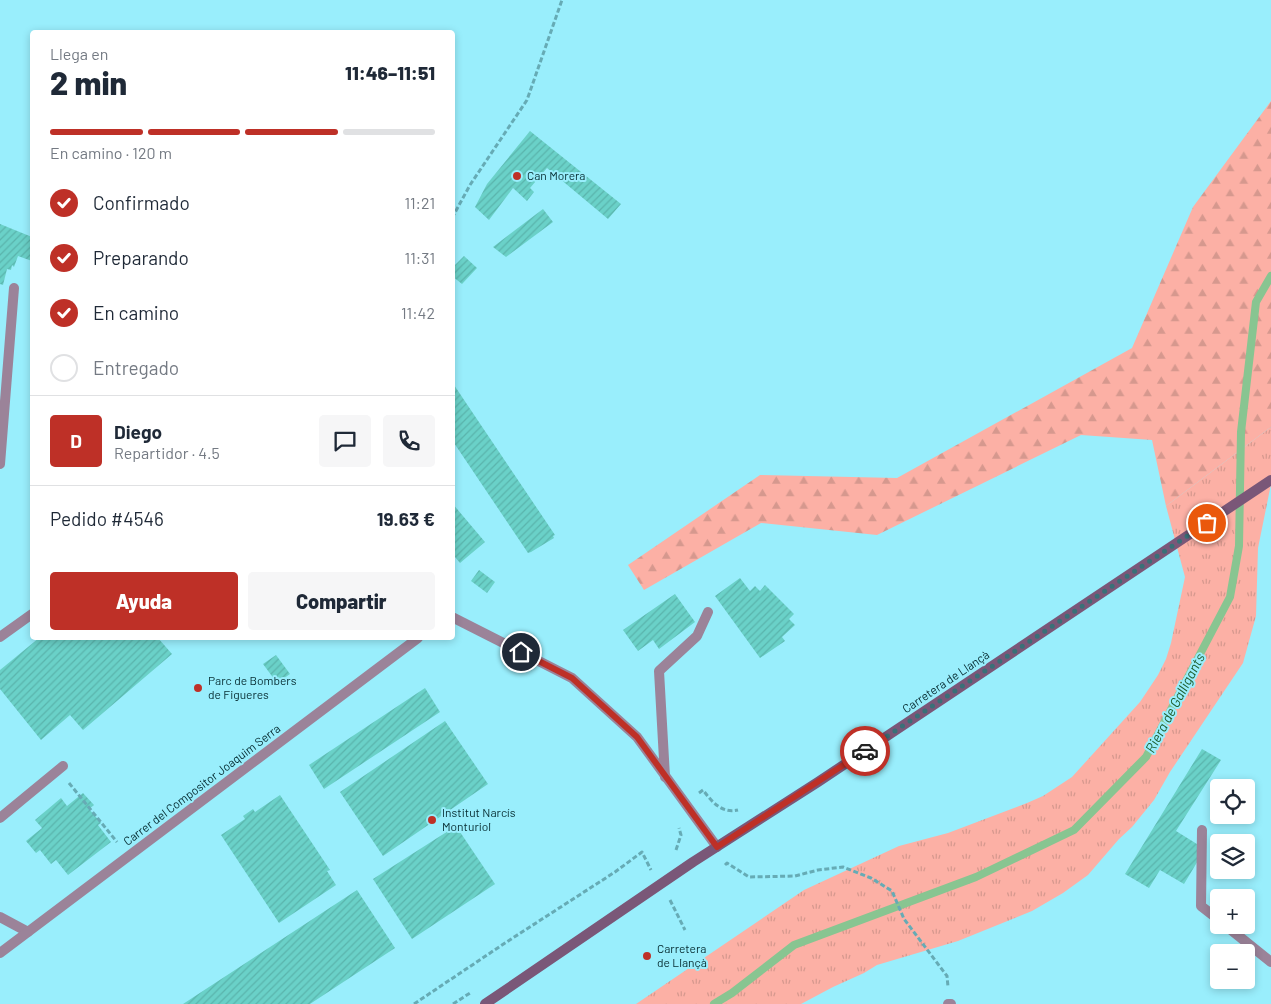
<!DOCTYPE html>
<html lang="es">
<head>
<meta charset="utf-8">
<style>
  :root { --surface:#fff; --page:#f6f6f7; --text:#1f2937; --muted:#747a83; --line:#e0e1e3; --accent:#be3027 }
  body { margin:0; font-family:Barlow,sans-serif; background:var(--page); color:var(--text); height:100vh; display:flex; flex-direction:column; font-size:19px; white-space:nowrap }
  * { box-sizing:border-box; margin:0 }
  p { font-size:16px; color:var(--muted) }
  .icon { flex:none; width:28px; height:28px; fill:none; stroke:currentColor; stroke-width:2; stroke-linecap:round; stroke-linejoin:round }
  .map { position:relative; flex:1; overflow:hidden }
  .panel { position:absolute; left:30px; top:30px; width:425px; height:610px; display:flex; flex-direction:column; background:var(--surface); border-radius:5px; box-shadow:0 2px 8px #0003 }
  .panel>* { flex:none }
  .tools { position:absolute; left:1210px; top:779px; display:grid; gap:10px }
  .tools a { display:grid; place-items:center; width:45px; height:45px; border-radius:5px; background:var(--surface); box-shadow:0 2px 8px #0003; font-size:25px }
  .pin { position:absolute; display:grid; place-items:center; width:42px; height:42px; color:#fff; margin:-21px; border:2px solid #fff; border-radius:50%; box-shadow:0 1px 5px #0007 }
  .courier { position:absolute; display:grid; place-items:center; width:50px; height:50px; margin:-25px; border:4px solid #be3027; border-radius:50%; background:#fff; color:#222; box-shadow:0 1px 6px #0007 }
  .overview em { font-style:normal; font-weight:800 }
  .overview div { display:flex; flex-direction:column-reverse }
  .overview { display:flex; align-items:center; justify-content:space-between; height:85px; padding:0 20px }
  h1 { font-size:32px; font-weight:800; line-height:38px }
  .bar { display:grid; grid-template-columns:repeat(4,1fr); gap:8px 5px; align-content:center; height:60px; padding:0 20px }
  .bar i { height:6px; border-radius:4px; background:var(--line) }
  .bar .current { background:var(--accent) }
  .bar p { grid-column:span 4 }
  .line { display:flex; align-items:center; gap:12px; padding:0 20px; border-top:1px solid var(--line) }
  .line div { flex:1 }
  .round { display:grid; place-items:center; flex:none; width:52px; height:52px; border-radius:5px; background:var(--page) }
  ol { padding:0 20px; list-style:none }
  li { display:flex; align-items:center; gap:15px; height:55px }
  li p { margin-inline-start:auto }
  li .icon { padding:5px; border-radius:50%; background:var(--accent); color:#fff; stroke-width:4 }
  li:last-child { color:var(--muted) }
  li i { width:28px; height:28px; border:2px solid var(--line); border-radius:50% }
  .cta { display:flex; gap:10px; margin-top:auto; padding:10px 20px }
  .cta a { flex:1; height:58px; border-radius:5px; background:var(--accent); color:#fff; font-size:20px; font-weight:800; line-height:58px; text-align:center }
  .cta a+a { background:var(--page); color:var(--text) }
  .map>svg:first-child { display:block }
  .grass { fill:url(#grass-tufts) }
  .forest { fill:url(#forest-firs) }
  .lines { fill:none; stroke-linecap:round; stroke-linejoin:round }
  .stream { stroke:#88c591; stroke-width:8 }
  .building { fill:url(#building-hatch) }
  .path { stroke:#66abb5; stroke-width:3; stroke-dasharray:5 2.5; stroke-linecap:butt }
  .lane { stroke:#9b8399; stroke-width:10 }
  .street { stroke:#9b8399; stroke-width:10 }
  .secondary { stroke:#7a5778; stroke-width:10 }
  .done { stroke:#397078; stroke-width:5; stroke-dasharray:0 9 }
  .route { stroke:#be3027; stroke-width:6 }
  .poi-dot { fill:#be3027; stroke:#99eefc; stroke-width:2 }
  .labels { text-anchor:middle; stroke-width:4; stroke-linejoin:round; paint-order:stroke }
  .poi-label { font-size:12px; fill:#062c31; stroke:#99eefc; text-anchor:start }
  .street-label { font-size:12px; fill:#062c31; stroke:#99eefc }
  .water-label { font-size:14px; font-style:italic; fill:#1f5f2f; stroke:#99eefc }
</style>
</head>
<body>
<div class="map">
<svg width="1271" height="1004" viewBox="0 0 1271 1004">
  <defs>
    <pattern id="grass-tufts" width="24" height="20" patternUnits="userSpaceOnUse" patternTransform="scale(1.25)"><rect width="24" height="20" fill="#fcb0a5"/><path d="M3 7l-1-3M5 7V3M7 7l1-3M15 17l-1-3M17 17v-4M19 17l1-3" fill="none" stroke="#d6988e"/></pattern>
    <pattern id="forest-firs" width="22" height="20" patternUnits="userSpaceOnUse" patternTransform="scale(1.25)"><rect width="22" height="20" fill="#fcb0a5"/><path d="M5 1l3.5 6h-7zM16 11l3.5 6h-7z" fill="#d6988e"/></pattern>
    <pattern id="building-hatch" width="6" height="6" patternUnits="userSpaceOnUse" patternTransform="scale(1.25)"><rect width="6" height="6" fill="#6ad1c8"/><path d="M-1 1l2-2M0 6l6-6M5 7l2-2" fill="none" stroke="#5ab4ac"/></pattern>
  </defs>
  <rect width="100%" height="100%" fill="#99eefc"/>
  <!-- grass -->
  <path class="grass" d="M1271 427V484L1258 548 1256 616 1243 663 1170 772 1154 800 1132 827 1119 839 1088 875 1063 893 1032 911 958 941 877 965 864 973 833 987 801 1004H636L804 890 899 846 948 833 1027 803 1043 796 1072 777 1140 702 1158 675 1166 659 1171 643 1185 577 1166 506Z"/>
  <!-- forest -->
  <path class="forest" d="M1271 101V427L1166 506 1152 440 1081 435 877 535 761 523 644 590 628 565 760 475 897 478 1132 348 1193 207Z"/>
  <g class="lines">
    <!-- stream -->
    <path class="stream" d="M714 1004 732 993 794 945 976 877 1074 830 1146 757 1230 597 1239 546 1241 432 1256 302 1271 276"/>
  </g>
  <!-- building -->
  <g class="building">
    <path d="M530 131 621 204 608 219 547 168 530 188 534 192 527 201 513 188 489 220 475 207 487 184Z"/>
    <path d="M543 209 553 222 506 257 493 247Z"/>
    <path d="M0 224 32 237V261L18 256 14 267 12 265 11 270 7 269 3 285 0 284Z"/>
    <path d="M464 256 477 268 462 284 452 276V268Z"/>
    <path d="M452 382 555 535 553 536 554 538 531 552 528 553 452 440Z"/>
    <path d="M452 503 485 542 460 563 455 557 452 559Z"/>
    <path d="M479 570 495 582 487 593 471 581Z"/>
    <path d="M740 578 750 591 755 586 760 591 765 585 794 614 789 619 795 625 782 637 785 641 760 658 715 596Z"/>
    <path d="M675 594 695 622 659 649 653 640 638 651 623 630Z"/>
    <path d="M39 638H158L172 654 83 730 70 715 41 740 0 689V670Z"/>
    <path d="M276 655 290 674 277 683 263 664Z"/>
    <path d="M425 688 440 712 324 789 309 765Z"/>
    <path d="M445 721 488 784 383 856 340 792Z"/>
    <path d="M1202 749 1221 760 1176 831 1205 849 1184 884 1160 870 1149 888 1125 874Z"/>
    <path d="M83 793 94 805 89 809 101 823 98 825 111 842 68 875 56 860 51 864 40 850 36 853 26 841 42 828 35 820 61 798 67 806Z"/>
    <path d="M280 795 330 870 327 871 336 885 279 923 221 835 245 819 243 816 253 809 255 812Z"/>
    <path d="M456 826 495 884 412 939 373 879Z"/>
    <path d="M357 890 395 948 313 1002 310 1004H183Z"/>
  </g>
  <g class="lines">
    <!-- path -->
    <g class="path">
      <path d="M452 218 470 185 527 100 562 0"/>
      <path d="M69 783 117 842"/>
      <path d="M699 793 703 790C712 802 722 814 738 810"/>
      <path d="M676 850 681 835 679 828"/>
      <path d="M725 865 727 863 749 877 795 876 818 870 843 867 871 878 892 891 904 919 947 976 948 987"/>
      <path d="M670 900 685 930"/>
      <path d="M414 1004 505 943 615 872 642 852 651 870"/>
      <path d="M453 1004 470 993"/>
    </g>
    <!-- lane -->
    <g class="lane">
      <path d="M665 777 659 671 697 636 708 612"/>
      <path d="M0 818 63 766"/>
      <path d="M1202 830 1201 906 1219 920"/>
      <path d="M1225 925 1271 962"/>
    </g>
    <!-- street -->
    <g class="street">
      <path d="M0 464 14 288"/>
      <path d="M452 617 572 678 637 737 717 847"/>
      <path d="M0 637 32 614"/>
      <path d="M0 917 28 932"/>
      <path d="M0 953 418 638"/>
      <path d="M948 1004H951"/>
    </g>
    <!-- secondary -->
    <path class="secondary" d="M485 1004 693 862 818 782 1271 480"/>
  </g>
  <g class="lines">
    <!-- done -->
    <path class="done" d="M865 751 1207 523"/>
    <!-- route -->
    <path class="route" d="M521 652 572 678 637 737 717 847 865 751"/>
  </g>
  <!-- markers -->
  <g class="poi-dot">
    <circle cx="517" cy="176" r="5"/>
    <circle cx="198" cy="688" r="5"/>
    <circle cx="432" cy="820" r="5"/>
    <circle cx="647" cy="956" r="5"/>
  </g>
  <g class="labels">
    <!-- poi labels -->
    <g class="poi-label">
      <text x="527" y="180">Can Morera</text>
      <text x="208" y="685">Parc de Bombers<tspan x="208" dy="14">de Figueres</tspan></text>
      <text x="442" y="817">Institut Narcís<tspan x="442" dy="14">Monturiol</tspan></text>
      <text x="657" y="953">Carretera<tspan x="657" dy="14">de Llançà</tspan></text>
    </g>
    <!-- street labels -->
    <g class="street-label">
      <text transform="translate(946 682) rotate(-34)" y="4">Carretera de Llançà</text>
      <text transform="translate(202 785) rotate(-37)" y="4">Carrer del Compositor Joaquim Serra</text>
    </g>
    <!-- water labels -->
    <g class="water-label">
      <text transform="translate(1175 703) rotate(-62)" y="5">Riera de Galligants</text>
    </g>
  </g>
</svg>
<div class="tools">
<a><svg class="icon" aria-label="locate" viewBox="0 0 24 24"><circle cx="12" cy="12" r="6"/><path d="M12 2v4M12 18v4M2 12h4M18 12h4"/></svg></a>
<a><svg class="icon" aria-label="layers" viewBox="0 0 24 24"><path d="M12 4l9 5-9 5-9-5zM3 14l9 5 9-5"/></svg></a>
<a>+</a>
<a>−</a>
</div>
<div class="pin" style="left:1207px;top:523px;background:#ea580c"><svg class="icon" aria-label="bag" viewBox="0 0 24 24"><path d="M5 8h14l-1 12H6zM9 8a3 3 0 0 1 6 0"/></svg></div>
<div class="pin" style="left:521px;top:652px;background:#1f2937"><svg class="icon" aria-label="home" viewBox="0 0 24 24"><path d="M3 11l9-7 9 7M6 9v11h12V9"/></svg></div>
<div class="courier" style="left:865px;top:751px"><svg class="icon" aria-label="car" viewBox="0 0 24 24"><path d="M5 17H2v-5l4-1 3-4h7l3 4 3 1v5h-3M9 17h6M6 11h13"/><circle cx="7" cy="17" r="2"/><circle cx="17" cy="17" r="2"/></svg></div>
<section class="panel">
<div class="overview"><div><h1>2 min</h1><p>Llega en</p></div><em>11:46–11:51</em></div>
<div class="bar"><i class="current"></i><i class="current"></i><i class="current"></i><i></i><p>En camino · 120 m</p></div>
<ol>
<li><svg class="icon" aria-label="check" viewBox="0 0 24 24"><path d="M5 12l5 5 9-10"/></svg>Confirmado<p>11:21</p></li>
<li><svg class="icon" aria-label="check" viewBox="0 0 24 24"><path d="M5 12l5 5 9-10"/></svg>Preparando<p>11:31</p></li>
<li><svg class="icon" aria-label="check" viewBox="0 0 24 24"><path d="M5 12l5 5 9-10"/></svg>En camino<p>11:42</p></li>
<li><i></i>Entregado</li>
</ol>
<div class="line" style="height:90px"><b class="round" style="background:var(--accent);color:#fff">D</b><div><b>Diego</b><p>Repartidor · 4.5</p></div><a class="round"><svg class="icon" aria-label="chat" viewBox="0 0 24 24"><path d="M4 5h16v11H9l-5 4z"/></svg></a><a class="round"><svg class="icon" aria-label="phone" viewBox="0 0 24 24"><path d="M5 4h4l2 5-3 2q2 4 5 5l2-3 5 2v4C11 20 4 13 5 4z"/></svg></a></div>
<div class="line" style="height:65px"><div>Pedido #4546</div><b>19.63 €</b></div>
<div class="cta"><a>Ayuda</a><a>Compartir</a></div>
</section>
</div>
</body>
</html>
